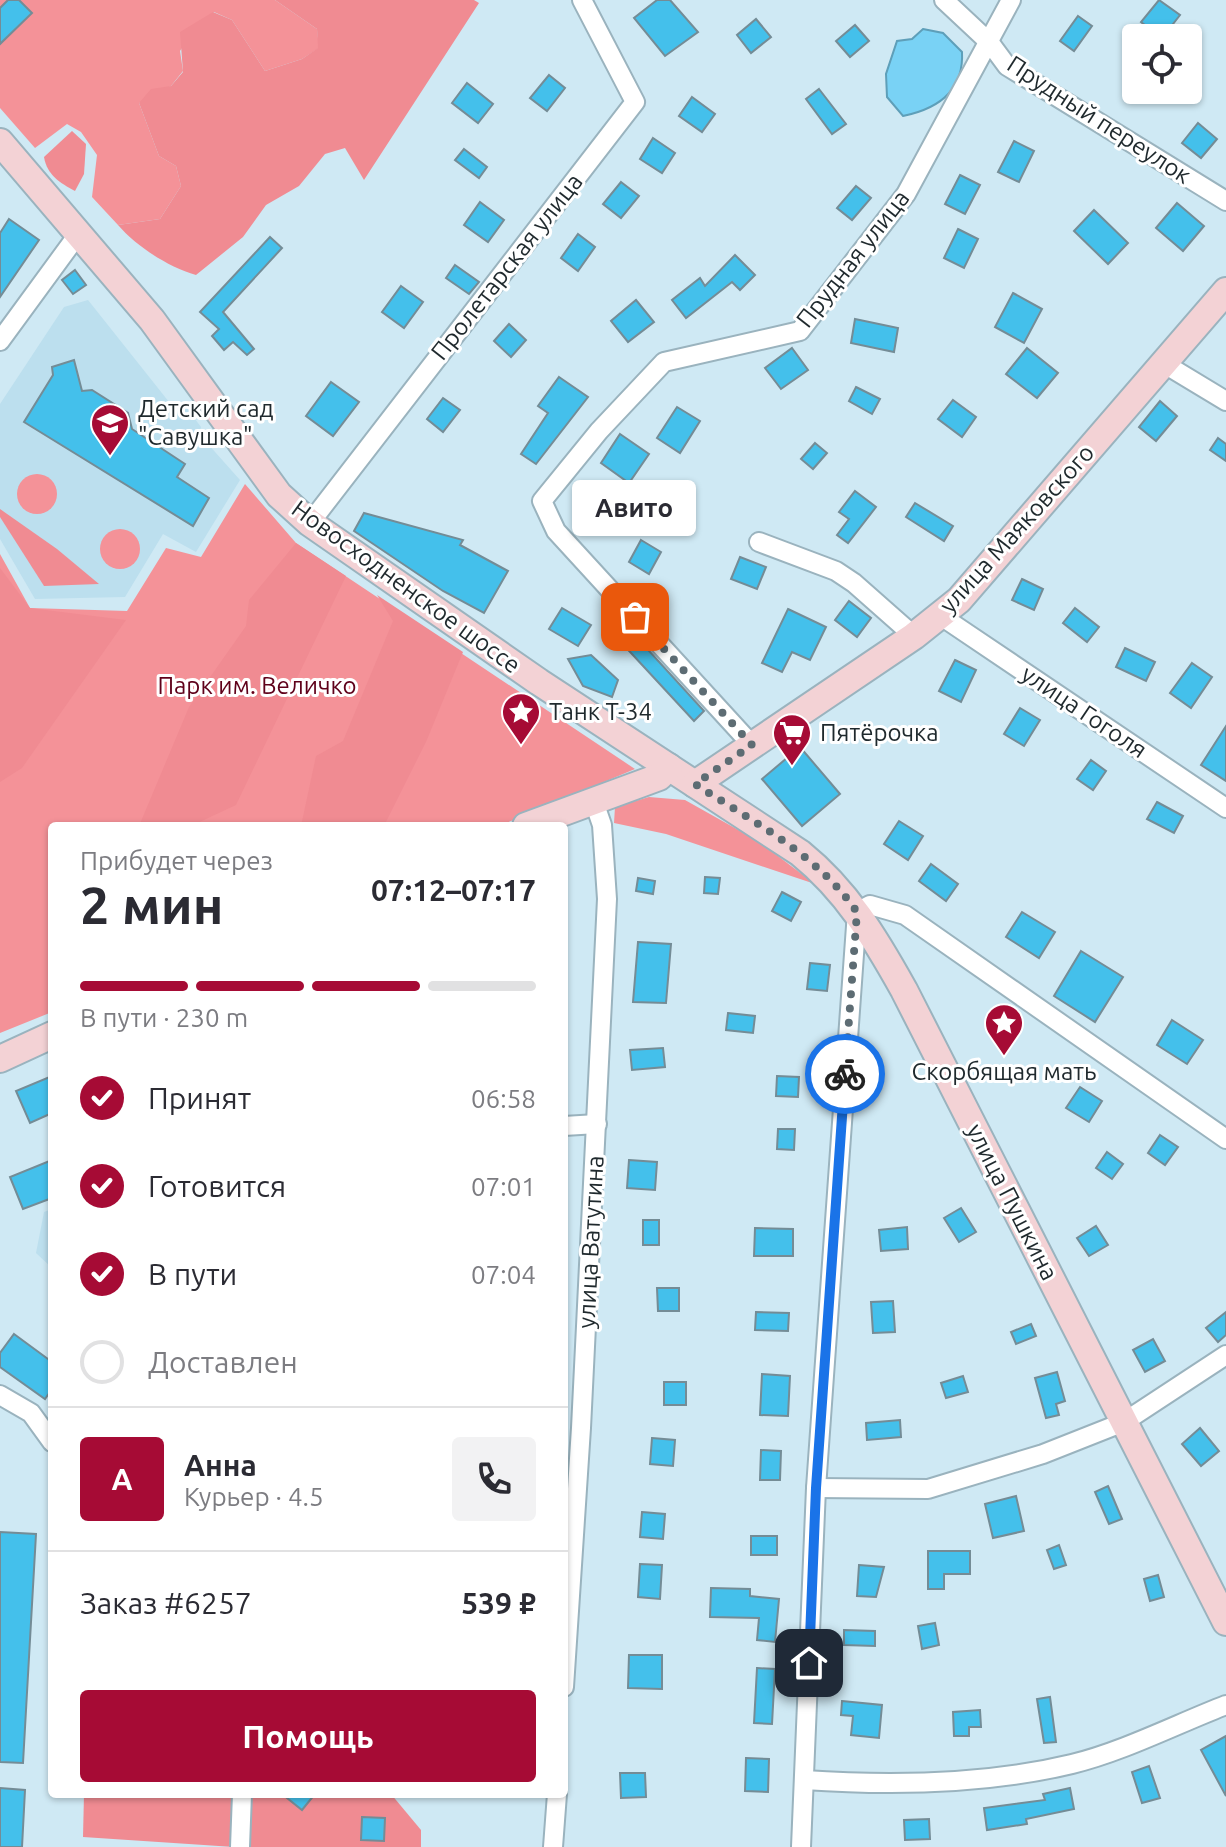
<!DOCTYPE html>
<html lang="ru">
<head>
<meta charset="utf-8">
<style>
  :root { --surface:#fff; --page:#f2f2f3; --text:#2b2b33; --muted:#7c7c81; --line:#e1e1e2; --accent:#a60b35 }
  body { margin:0; font-family:Ubuntu,sans-serif; background:var(--page); color:var(--text); height:100vh; display:flex; flex-direction:column; font-size:30px; white-space:nowrap }
  * { box-sizing:border-box; margin:0 }
  p { font-size:26px; color:var(--muted) }
  .icon { flex:none; width:44px; height:44px; fill:none; stroke:currentColor; stroke-width:2; stroke-linecap:round; stroke-linejoin:round }
  .map { position:relative; flex:1; overflow:hidden }
  .sheet { position:absolute; left:48px; top:822px; width:520px; height:976px; display:flex; flex-direction:column; background:var(--surface); border-radius:8px; box-shadow:0 2px 6px #0004 }
  .sheet>* { flex:none }
  .buttons { position:absolute; left:1122px; top:24px; display:grid; gap:16px }
  .buttons a { display:grid; place-items:center; width:80px; height:80px; border-radius:8px; background:var(--surface); box-shadow:0 2px 6px #0004; font-size:40px }
  .pin { position:absolute; display:grid; place-items:center; width:68px; height:68px; color:#fff; margin:-34px; border-radius:16px; box-shadow:0 4px 12px #0006 }
  .courier { position:absolute; display:grid; place-items:center; width:80px; height:80px; margin:-40px; border:6px solid #1a73e8; border-radius:50%; background:#fff; color:#222; box-shadow:0 2px 10px #0007 }
  .bubble { position:absolute; height:56px; border-radius:8px; background:var(--surface); box-shadow:0 2px 6px #0004; font-size:26px; font-weight:700; line-height:56px; text-align:center }
  .summary em { font-style:normal; font-weight:700 }
  .summary div { display:flex; flex-direction:column-reverse }
  .summary { display:flex; align-items:center; justify-content:space-between; height:136px; padding:0 32px }
  h1 { font-size:52px; font-weight:700; line-height:60px }
  .bar { display:grid; grid-template-columns:repeat(4,1fr); gap:12px 8px; align-content:center; height:96px; padding:0 32px }
  .bar i { height:10px; border-radius:6px; background:var(--line) }
  .bar .on { background:var(--accent) }
  .bar p { grid-column:span 4 }
  .line { display:flex; align-items:center; gap:20px; padding:0 32px; border-top:2px solid var(--line) }
  .line div { flex:1 }
  .round { display:grid; place-items:center; flex:none; width:84px; height:84px; border-radius:8px; background:var(--page) }
  ol { padding:0 32px; list-style:none }
  li { display:flex; align-items:center; gap:24px; height:88px }
  li p { margin-inline-start:auto }
  li .icon { padding:8px; border-radius:50%; background:var(--accent); color:#fff; stroke-width:4 }
  li:last-child { color:var(--muted) }
  li i { width:44px; height:44px; border:4px solid var(--line); border-radius:50% }
  .cta { display:flex; gap:16px; margin-top:auto; padding:16px 32px }
  .cta a { flex:1; height:92px; border-radius:8px; background:var(--accent); color:#fff; font-size:32px; font-weight:700; line-height:92px; text-align:center }
  .map>svg:first-child { display:block }
  .built { fill:#bcdfee }
  .green { fill:#f49298 }
  .forest { fill:#f08b92 }
  .water { fill:#79d2f5; stroke:#5e9fb9; stroke-width:2 }
  .building { fill:#44c0eb; stroke:#748c96; stroke-width:2 }
  .lines { fill:none; stroke-linecap:round; stroke-linejoin:round }
  .street-casing { stroke:#9ab3be; stroke-width:22 }
  .secondary-casing { stroke:#9ab3be; stroke-width:30 }
  .street { stroke:#fff; stroke-width:18 }
  .secondary { stroke:#f3d2d5; stroke-width:26 }
  .done { stroke:#5d6c73; stroke-width:8; stroke-dasharray:0 14.4 }
  .route { stroke:#1a73e8; stroke-width:10 }
  .labels { text-anchor:middle; stroke-width:6; stroke-linejoin:round; paint-order:stroke }
  .street-label { font-size:24px; fill:#1f292d; stroke:#fff }
  .poi-label { font-size:24px; fill:#1f292d; stroke:#fff; text-anchor:start }
  .park-label { font-size:24px; fill:#5f011a; stroke:#fff }
</style>
</head>
<body>
<div class="map">
<svg width="1226" height="1847" viewBox="0 0 1226 1847">
  <rect width="100%" height="100%" fill="#cfe9f4"/>
  <!-- built -->
  <g class="built">
    <path d="M88 300 173 407H186L201 427 199 434 240 480 196 552 163 534 125 597 35 599 0 539V404L64 307Z"/>
    <path d="M52 1209V1268L36 1253 44 1212Z"/>
  </g>
  <!-- green -->
  <g class="green">
    <path d="M0 0H275L317 29 319 48 302 59 265 71 232 20 214 12 197 24 180 51 183 71 171 86 139 103 159 156 176 166 181 186 160 219 118 225 92 197 97 155 81 132 67 124 35 148 0 108Z"/>
    <circle cx="37" cy="494" r="20"/>
    <path d="M245 484 296 543 635 769 499 826H52V1012L0 1033V554L30 608 127 611 166 548 201 557Z"/>
    <circle cx="120" cy="549" r="20"/>
    <path d="M649 797 685 800 758 841 815 884 666 834 614 823 615 807Z"/>
  </g>
  <!-- forest -->
  <g class="forest">
    <path d="M275 0H474L479 3 364 180 345 148 325 154 299 186 266 205 243 237 196 275C168 267 136 246 118 225L160 219 181 186 176 166 159 156 139 103 151 89 171 86 183 72 180 32 213 12 232 20 265 71 302 59 318 48 317 29Z"/>
    <path d="M72 131 86 144 84 174 75 191C60 183 47 175 44 157Z"/>
    <path d="M0 509 57 549 99 584 44 586 0 517Z"/>
    <path d="M296 543 346 576 236 805 191 826H139L189 707 246 626 249 600Z"/>
    <path d="M0 568 30 608 126 620 22 768 0 782Z"/>
    <path d="M377 595 463 652 426 742 384 826H301L316 756 343 741 393 621Z"/>
    <path d="M84 1794H391L421 1830V1847H234L83 1837Z"/>
  </g>
  <!-- water -->
  <path class="water" d="M923 29 943 33 962 52C964 91 937 109 903 116L887 97 886 74 897 41 912 39Z"/>
  <!-- building -->
  <g class="building">
    <path d="M8 0H19L32 13 0 44V8Z"/>
    <path d="M657 0H670L698 32 665 56 634 18Z"/>
    <path d="M1159 0 1180 15 1162 38 1141 22Z"/>
    <path d="M1078 16 1092 26 1074 51 1060 41Z"/>
    <path d="M756 19 771 37 751 53 737 35Z"/>
    <path d="M855 25 869 41 850 57 836 41Z"/>
    <path d="M549 75 565 88 547 111 530 98Z"/>
    <path d="M467 83 493 104 478 123 452 103Z"/>
    <path d="M819 89 846 124 832 134 806 99Z"/>
    <path d="M692 97 715 114 702 132 679 116Z"/>
    <path d="M1198 123 1217 139 1201 158 1182 143Z"/>
    <path d="M653 138 675 153 662 173 640 159Z"/>
    <path d="M1014 141 1034 151 1019 182 998 172Z"/>
    <path d="M464 149 487 167 479 178 455 160Z"/>
    <path d="M960 175 980 185 965 214 945 204Z"/>
    <path d="M621 182 639 196 621 218 603 204Z"/>
    <path d="M856 186 871 198 852 220 837 208Z"/>
    <path d="M480 202 504 220 488 242 464 225Z"/>
    <path d="M1177 203 1204 226 1183 251 1156 228Z"/>
    <path d="M1094 210 1128 243 1108 264 1074 231Z"/>
    <path d="M9 219 39 240 0 297V233Z"/>
    <path d="M958 229 978 239 964 268 944 258Z"/>
    <path d="M578 234 595 247 578 271 561 258Z"/>
    <path d="M270 237 282 248 223 312 254 349 247 355 233 342 224 350 212 336 219 329 200 312Z"/>
    <path d="M735 255 755 275 740 290 732 282 686 318 672 300 700 278 705 286Z"/>
    <path d="M455 265 479 282 469 294 446 278Z"/>
    <path d="M75 270 86 285 73 294 62 280Z"/>
    <path d="M401 286 423 302 404 328 382 312Z"/>
    <path d="M1013 293 1042 309 1024 343 995 327Z"/>
    <path d="M636 300 654 322 628 342 611 321Z"/>
    <path d="M855 319 898 328 894 352 851 343Z"/>
    <path d="M509 324 526 340 511 357 494 341Z"/>
    <path d="M792 348 808 370 781 389 765 368Z"/>
    <path d="M1027 348 1058 373 1037 398 1006 374Z"/>
    <path d="M74 360 82 391 92 390 128 413 132 429 185 464 177 477 209 498 193 526 24 422 53 375 52 367Z"/>
    <path d="M559 377 588 397 536 464 521 454 548 413 538 406Z"/>
    <path d="M331 382 359 402 333 436 306 416Z"/>
    <path d="M856 387 880 399 872 414 849 401Z"/>
    <path d="M443 398 460 410 443 432 427 419Z"/>
    <path d="M953 400 976 417 962 437 938 419Z"/>
    <path d="M1160 401 1177 416 1156 441 1139 427Z"/>
    <path d="M677 407 700 421 680 453 657 438Z"/>
    <path d="M620 434 649 454 629 483 601 463Z"/>
    <path d="M1218 438 1226 444V461L1210 450Z"/>
    <path d="M815 443 827 453 813 469 801 459Z"/>
    <path d="M855 491 876 507 848 543 837 535 849 519 839 512Z"/>
    <path d="M915 503 953 526 944 541 906 517Z"/>
    <path d="M364 513 463 540 460 545 508 571 484 613 443 591 354 531Z"/>
    <path d="M641 540 661 552 649 574 629 562Z"/>
    <path d="M740 557 766 567 757 589 731 579Z"/>
    <path d="M1022 579 1043 589 1034 610 1012 600Z"/>
    <path d="M849 601 871 618 857 637 835 620Z"/>
    <path d="M562 608 591 625 578 646 549 629Z"/>
    <path d="M1075 608 1099 627 1087 642 1063 623Z"/>
    <path d="M788 609 826 627 810 660 792 652 782 672 762 663Z"/>
    <path d="M618 617 704 711 694 721 607 627Z"/>
    <path d="M1125 648 1155 662 1146 681 1116 667Z"/>
    <path d="M591 655 618 680 612 697 583 686 568 659Z"/>
    <path d="M955 660 976 670 961 702 939 691Z"/>
    <path d="M1192 663 1212 677 1191 708 1170 693Z"/>
    <path d="M1020 708 1040 720 1024 746 1004 734Z"/>
    <path d="M1226 726V781L1201 765Z"/>
    <path d="M800 747 840 794 802 826 762 779Z"/>
    <path d="M1091 760 1106 771 1093 790 1077 779Z"/>
    <path d="M1157 802 1183 816 1174 833 1147 819Z"/>
    <path d="M899 821 923 836 908 860 884 844Z"/>
    <path d="M931 864 958 884 946 901 919 881Z"/>
    <path d="M705 877 720 878 718 894 704 893Z"/>
    <path d="M638 878 655 881 653 894 636 891Z"/>
    <path d="M782 892 801 902 791 921 772 911Z"/>
    <path d="M1022 912 1055 932 1039 958 1006 937Z"/>
    <path d="M638 942 671 944 666 1003 633 1002Z"/>
    <path d="M1081 951 1123 977 1095 1022 1054 996Z"/>
    <path d="M810 963 830 965 827 991 807 989Z"/>
    <path d="M728 1013 755 1016 753 1033 726 1030Z"/>
    <path d="M1172 1020 1203 1040 1187 1064 1157 1045Z"/>
    <path d="M663 1048 665 1067 632 1070 630 1050Z"/>
    <path d="M52 1076V1113L30 1123 16 1091Z"/>
    <path d="M777 1076 799 1077 798 1097 776 1096Z"/>
    <path d="M1080 1087 1102 1101 1089 1122 1066 1108Z"/>
    <path d="M778 1129H795L794 1150 777 1149Z"/>
    <path d="M1160 1135 1178 1147 1165 1165 1148 1153Z"/>
    <path d="M1107 1152 1123 1164 1112 1179 1096 1168Z"/>
    <path d="M52 1160V1198L23 1209 10 1177Z"/>
    <path d="M629 1160 657 1162 655 1190 627 1188Z"/>
    <path d="M961 1208 976 1232 959 1242 944 1218Z"/>
    <rect x="643" y="1220" width="16" height="25"/>
    <path d="M1096 1226 1108 1245 1089 1256 1077 1238Z"/>
    <path d="M907 1227 908 1249 881 1251 879 1230Z"/>
    <path d="M755 1228 793 1229V1256H754Z"/>
    <path d="M657 1288H679V1311H658Z"/>
    <path d="M893 1301 895 1332 873 1333 871 1302Z"/>
    <path d="M756 1312 789 1313 788 1331 755 1330Z"/>
    <path d="M1226 1312V1335L1218 1342 1206 1328Z"/>
    <path d="M1031 1324 1036 1336 1016 1344 1011 1332Z"/>
    <path d="M14 1334 52 1362V1389L45 1399 0 1367V1353Z"/>
    <path d="M1153 1339 1165 1361 1145 1372 1133 1350Z"/>
    <path d="M1057 1372 1065 1401 1056 1404 1059 1415 1046 1418 1035 1378Z"/>
    <path d="M762 1374 790 1376 788 1416 760 1415Z"/>
    <path d="M963 1376 968 1392 946 1398 941 1383Z"/>
    <rect x="664" y="1382" width="22" height="23"/>
    <path d="M900 1420 901 1437 867 1440 866 1423Z"/>
    <path d="M1200 1428 1219 1451 1201 1466 1182 1444Z"/>
    <path d="M652 1438 675 1440 673 1466 650 1464Z"/>
    <path d="M761 1450 781 1451 780 1480H760Z"/>
    <path d="M1108 1486 1122 1519 1109 1524 1095 1492Z"/>
    <path d="M1016 1496 1024 1531 993 1538 985 1504Z"/>
    <path d="M642 1512 665 1514 663 1539 640 1537Z"/>
    <path d="M0 1532 36 1534 23 1763 0 1762Z"/>
    <rect x="751" y="1536" width="26" height="19"/>
    <path d="M1059 1545 1066 1565 1054 1569 1047 1550Z"/>
    <path d="M928 1551H970V1574H944V1589H928Z"/>
    <path d="M640 1564 662 1565 660 1599 638 1597Z"/>
    <path d="M859 1565 884 1567 876 1597 857 1596Z"/>
    <path d="M1158 1575 1164 1597 1150 1601 1144 1579Z"/>
    <path d="M711 1588 750 1589V1596L779 1599 775 1642 757 1640 759 1618 710 1617Z"/>
    <path d="M935 1623 939 1645 922 1649 918 1626Z"/>
    <path d="M844 1630 875 1631V1646L844 1645Z"/>
    <path d="M629 1655H662V1689L628 1688Z"/>
    <path d="M757 1668 775 1669 772 1724 754 1723Z"/>
    <path d="M1050 1697 1056 1742 1044 1743 1037 1699Z"/>
    <path d="M842 1701 882 1705 879 1738 851 1735 853 1716 841 1715Z"/>
    <path d="M980 1710 981 1727H969V1736H954L953 1712Z"/>
    <path d="M1226 1736V1796L1201 1750Z"/>
    <path d="M746 1758 769 1759 768 1792 745 1791Z"/>
    <path d="M1149 1766 1160 1798 1142 1803 1132 1772Z"/>
    <path d="M620 1773H645L646 1797 621 1798Z"/>
    <path d="M0 1788 25 1790 22 1847H0Z"/>
    <path d="M1070 1788 1074 1809 1026 1819 1027 1824 987 1830 984 1808 1045 1800 1043 1794Z"/>
    <path d="M282 1794H315L302 1810Z"/>
    <path d="M362 1817 385 1818 384 1841 361 1840Z"/>
    <path d="M929 1819 930 1839 905 1840 904 1820Z"/>
  </g>
  <g class="lines">
    <!-- street casing -->
    <g class="street-casing">
      <g id="street">
        <path d="M944 0 990 43 1007 66 1226 201"/>
        <path d="M0 341 79 233"/>
        <path d="M1163 363 1226 401"/>
        <path d="M310 523 635 102 582 0"/>
        <path d="M759 542 836 571 854 583 914 636"/>
        <path d="M941 616 1226 808"/>
        <path d="M752 745 556 531 542 501 599 431 664 362 800 331 906 194 1011 0"/>
        <path d="M564 1126 597 1124"/>
        <path d="M0 1395 31 1413 52 1442"/>
        <path d="M816 1488 928 1489 1043 1454 1124 1422 1226 1355"/>
        <path d="M564 1687 581 1428 607 899 602 825 593 799"/>
        <path d="M804 1780C892 1786 985 1785 1072 1764 1122 1752 1177 1724 1226 1705"/>
        <path d="M240 1847 242 1794"/>
        <path d="M553 1847 557 1794"/>
        <path d="M801 1847 816 1488 857 912 870 905 905 915 1226 1139"/>
      </g>
    </g>
    <!-- secondary casing -->
    <g class="secondary-casing">
      <g id="secondary">
        <path d="M0 142 152 320 279 495 310 523 539 682 800 853C847 891 875 938 904 990L1226 1622"/>
        <path d="M695 784 914 636 959 600 1226 291"/>
        <path d="M526 826 659 777 669 767"/>
        <path d="M0 1059 52 1035"/>
      </g>
    </g>
    <!-- street -->
    <use href="#street" class="street"/>
    <!-- secondary -->
    <use href="#secondary" class="secondary"/>
  </g>
  <g class="lines">
    <!-- done -->
    <path class="done" d="M635 617 752 745 695 784C752 821 818 855 857 912L845 1074"/>
    <!-- route -->
    <path class="route" d="M809 1663 816 1488 845 1074"/>
  </g>
  <!-- icons -->
  <defs>
    <g id="school-pin" transform="scale(2)"><path d="M0 17L-7.5 6A9.5 9.5 0 1 1 7.5 6Z" fill="#a60b35" stroke="#fff"/><path d="M0-5L7-2L0 1L-7-2ZM-4 1L0 2.5L4 1V4Q0 6-4 4Z" fill="#fff"/></g>
    <g id="sight-pin" transform="scale(2)"><path d="M0 17L-7.5 6A9.5 9.5 0 1 1 7.5 6Z" fill="#a60b35" stroke="#fff"/><path d="M0-6L1.8-2.2L6-1.7L2.9 1.2L3.7 5.4L0 3.3L-3.7 5.4L-2.9 1.2L-6-1.7L-1.8-2.2Z" fill="#fff"/></g>
    <g id="supermarket-pin" transform="scale(2)"><path d="M0 17L-7.5 6A9.5 9.5 0 1 1 7.5 6Z" fill="#a60b35" stroke="#fff"/><path d="M-6-5.5h2.5l.6 2H6L4.5 2H-2.5L-4.4-4H-6ZM-1.5 3.2a1.3 1.3 0 1 0 .1 0ZM3 3.2a1.3 1.3 0 1 0 .1 0Z" fill="#fff"/></g>
  </defs>
  <g fill-rule="evenodd">
    <use href="#school-pin" x="110" y="423"/>
    <use href="#sight-pin" x="521" y="712"/>
    <use href="#supermarket-pin" x="792" y="733"/>
    <use href="#sight-pin" x="1004" y="1023"/>
  </g>
  <g class="labels">
    <!-- street labels -->
    <g class="street-label">
      <text transform="translate(1099 120) rotate(33)" y="8">Прудный переулок</text>
      <text transform="translate(853 259) rotate(-52)" y="8">Прудная улица</text>
      <text transform="translate(507 267) rotate(-52)" y="8">Пролетарская улица</text>
      <text transform="translate(1017 529) rotate(-48)" y="8">улица Маяковского</text>
      <text transform="translate(406 587) rotate(36)" y="8">Новосходненское шоссе</text>
      <text transform="translate(1084 712) rotate(34)" y="8">улица Гоголя</text>
      <text transform="translate(1012 1202) rotate(63)" y="8">улица Пушкина</text>
      <text transform="translate(591 1242) rotate(-87)" y="8">улица Ватутина</text>
    </g>
    <!-- poi labels -->
    <g class="poi-label">
      <text x="138" y="417">Детский сад<tspan x="138" dy="28">"Савушка"</tspan></text>
      <text x="549" y="720">Танк Т-34</text>
      <text x="820" y="741">Пятёрочка</text>
      <text x="1004" y="1080" text-anchor="middle">Скорбящая мать</text>
    </g>
    <!-- park labels -->
    <g class="park-label">
      <text x="257" y="694">Парк им. Величко</text>
    </g>
  </g>
</svg>
<div class="buttons">
<a><svg class="icon" aria-label="locate" viewBox="0 0 24 24"><circle cx="12" cy="12" r="6"/><path d="M12 2v4M12 18v4M2 12h4M18 12h4"/></svg></a>
</div>
<div class="pin" style="left:635px;top:617px;background:#ea580c"><svg class="icon" aria-label="bag" viewBox="0 0 24 24"><path d="M5 8h14l-1 12H6zM9 8a3 3 0 0 1 6 0"/></svg></div>
<div class="pin" style="left:809px;top:1663px;background:#1f2937"><svg class="icon" aria-label="home" viewBox="0 0 24 24"><path d="M3 11l9-7 9 7M6 9v11h12V9"/></svg></div>
<div class="courier" style="left:845px;top:1074px"><svg class="icon" aria-label="bike" viewBox="0 0 24 24"><circle cx="6" cy="16" r="4"/><circle cx="18" cy="16" r="4"/><path d="M6 16l4-8h5l3 8M10 8l3 8H6M13 5h3"/></svg></div>
<div class="bubble" style="left:572px;top:480px;width:124px">Авито</div>
<section class="sheet">
<div class="summary"><div><h1>2 мин</h1><p>Прибудет через</p></div><em>07:12–07:17</em></div>
<div class="bar"><i class="on"></i><i class="on"></i><i class="on"></i><i></i><p>В пути · 230 m</p></div>
<ol>
<li><svg class="icon" aria-label="check" viewBox="0 0 24 24"><path d="M5 12l5 5 9-10"/></svg>Принят<p>06:58</p></li>
<li><svg class="icon" aria-label="check" viewBox="0 0 24 24"><path d="M5 12l5 5 9-10"/></svg>Готовится<p>07:01</p></li>
<li><svg class="icon" aria-label="check" viewBox="0 0 24 24"><path d="M5 12l5 5 9-10"/></svg>В пути<p>07:04</p></li>
<li><i></i>Доставлен</li>
</ol>
<div class="line" style="height:144px"><b class="round" style="background:var(--accent);color:#fff">А</b><div><b>Анна</b><p>Курьер · 4.5</p></div><a class="round"><svg class="icon" aria-label="phone" viewBox="0 0 24 24"><path d="M5 4h4l2 5-3 2q2 4 5 5l2-3 5 2v4C11 20 4 13 5 4z"/></svg></a></div>
<div class="line" style="height:104px"><div>Заказ #6257</div><b>539 ₽</b></div>
<div class="cta"><a>Помощь</a></div>
</section>
</div>
</body>
</html>
